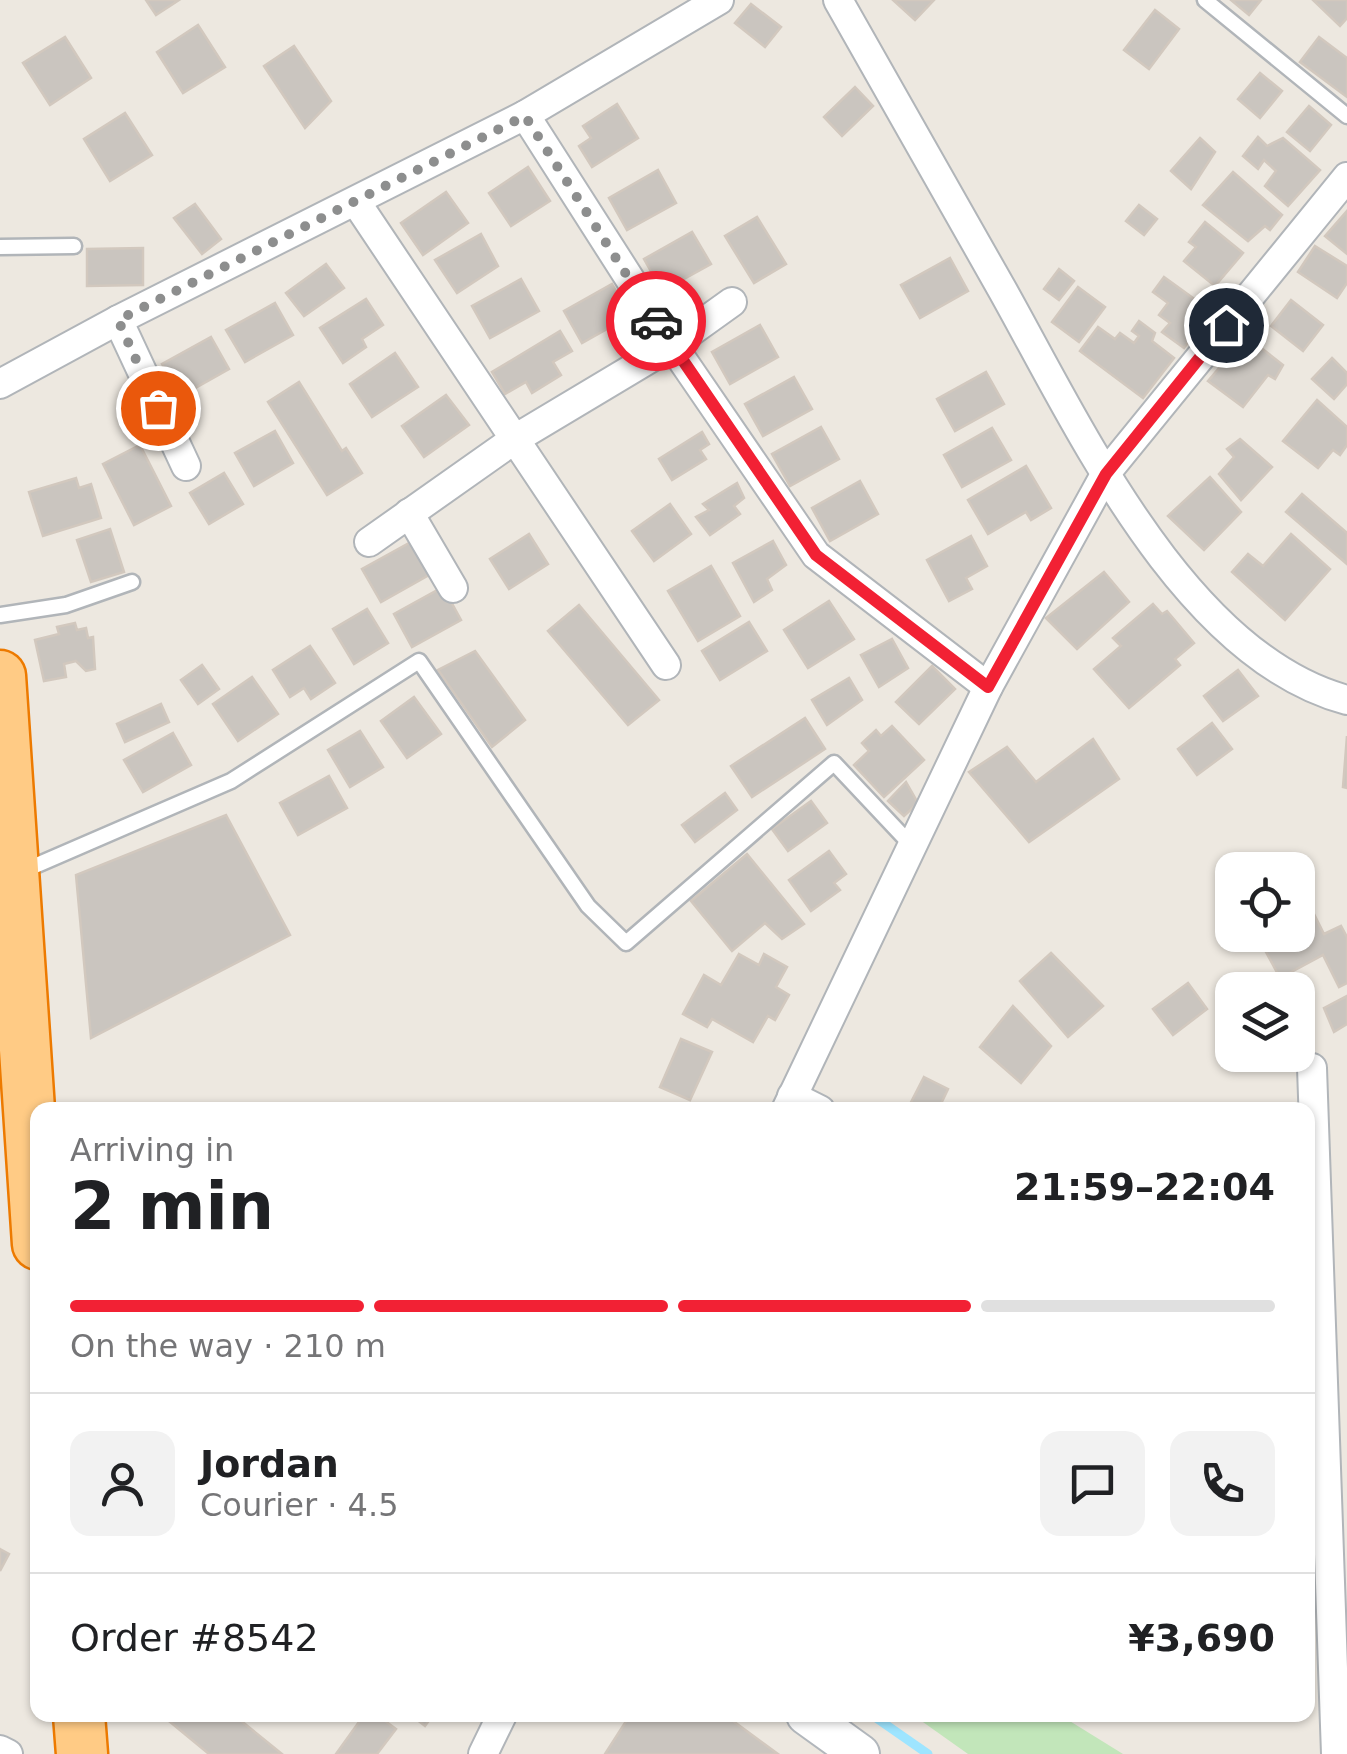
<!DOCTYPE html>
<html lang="en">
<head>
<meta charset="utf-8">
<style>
  :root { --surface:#fff; --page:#f2f2f2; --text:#202124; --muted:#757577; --line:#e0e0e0; --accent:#f22134 }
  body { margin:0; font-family:"DejaVu Sans",sans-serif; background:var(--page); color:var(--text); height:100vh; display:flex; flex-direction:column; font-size:38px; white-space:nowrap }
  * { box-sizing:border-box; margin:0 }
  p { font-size:32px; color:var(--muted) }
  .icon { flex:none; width:55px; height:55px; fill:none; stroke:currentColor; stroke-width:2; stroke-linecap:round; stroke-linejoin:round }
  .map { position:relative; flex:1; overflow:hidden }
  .side { position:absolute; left:30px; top:1102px; width:1285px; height:620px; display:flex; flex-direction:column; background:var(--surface); border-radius:20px; box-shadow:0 2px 8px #0004 }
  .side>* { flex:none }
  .controls { position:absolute; left:1215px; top:852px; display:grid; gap:20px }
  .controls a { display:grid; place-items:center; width:100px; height:100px; border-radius:20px; background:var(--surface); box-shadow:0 2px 8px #0004; font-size:50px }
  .pin { position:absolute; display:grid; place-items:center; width:85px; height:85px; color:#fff; margin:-42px; border:5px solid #fff; border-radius:50%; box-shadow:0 2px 10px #0007 }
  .courier { position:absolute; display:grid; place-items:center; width:100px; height:100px; margin:-50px; border:8px solid #f22134; border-radius:50%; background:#fff; color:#222; box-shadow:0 2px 12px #0007 }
  .head em { font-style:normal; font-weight:800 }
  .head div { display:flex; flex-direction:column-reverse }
  .head { display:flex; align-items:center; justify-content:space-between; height:170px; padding:0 40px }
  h1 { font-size:65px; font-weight:800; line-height:75px }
  .bar { display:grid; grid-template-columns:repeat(4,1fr); gap:15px 10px; align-content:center; height:120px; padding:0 40px }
  .bar i { height:12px; border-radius:8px; background:var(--line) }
  .bar .active { background:var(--accent) }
  .bar p { grid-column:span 4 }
  .line { display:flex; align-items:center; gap:25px; padding:0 40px; border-top:2px solid var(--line) }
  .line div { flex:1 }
  .round { display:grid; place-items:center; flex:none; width:105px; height:105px; border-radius:20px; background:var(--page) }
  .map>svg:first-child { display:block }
  .green { fill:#c2e6ba }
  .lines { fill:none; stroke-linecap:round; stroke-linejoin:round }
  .stream { stroke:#9ee5ff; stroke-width:9 }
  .building { fill:#cac5bf; stroke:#d2c8be; stroke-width:2.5 }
  .lane-casing { stroke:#b1b5b9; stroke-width:19 }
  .street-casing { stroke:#b1b5b9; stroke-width:32 }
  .secondary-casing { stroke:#b2b7bc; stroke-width:42 }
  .highway-casing { stroke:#ed7a00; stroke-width:55 }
  .lane { stroke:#fff; stroke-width:14 }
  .street { stroke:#fff; stroke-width:28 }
  .secondary { stroke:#fff; stroke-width:38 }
  .highway { stroke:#ffcb85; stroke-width:50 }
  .done { stroke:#8d8e8e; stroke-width:10; stroke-dasharray:0 18 }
  .route { stroke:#f22134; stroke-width:12 }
</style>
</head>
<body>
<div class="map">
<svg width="1347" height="1754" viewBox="0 0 1347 1754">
  <rect width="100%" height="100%" fill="#ede8e0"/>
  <!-- green -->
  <path class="green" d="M913 1715H1060L1123 1754H968Z"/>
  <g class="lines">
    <!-- stream -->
    <path class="stream" d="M872 1715 928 1754"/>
  </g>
  <!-- building -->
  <g class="building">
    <path d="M146 0H179L156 15Z"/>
    <path d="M893 0H934L915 20Z"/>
    <path d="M1231 0H1261L1249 15Z"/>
    <path d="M1313 0H1347V18L1340 26Z"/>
    <path d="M751 4 781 27 765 47 735 23Z"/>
    <path d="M1155 10 1179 29 1149 69 1124 50Z"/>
    <path d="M198 25 225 67 183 93 157 52Z"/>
    <path d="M65 37 91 78 50 105 23 63Z"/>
    <path d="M1319 37 1347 58V97L1300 62Z"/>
    <path d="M294 46 331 101 305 128 264 66Z"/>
    <path d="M1260 73 1282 91 1260 118 1238 99Z"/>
    <path d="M855 87 873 106 842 136 824 117Z"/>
    <path d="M617 104 638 138 592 167 579 146 591 138 583 126Z"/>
    <path d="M1309 106 1331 125 1310 151 1287 132Z"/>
    <path d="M125 113 152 155 110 181 84 139Z"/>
    <path d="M1258 137 1267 146 1283 138 1320 170 1288 206 1265 186 1276 171 1264 160 1258 169 1243 156Z"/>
    <path d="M1200 138 1215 152 1191 189 1171 171Z"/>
    <path d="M528 167 550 201 511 226 489 193Z"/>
    <path d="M658 170 676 203 627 230 609 198Z"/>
    <path d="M1233 172 1282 215 1270 230 1265 226 1248 241 1203 205Z"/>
    <path d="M446 192 468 223 423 255 401 223Z"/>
    <path d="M195 204 221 239 202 254 174 218Z"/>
    <path d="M1139 205 1157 219 1144 235 1126 221Z"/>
    <path d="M1347 211V254L1325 236Z"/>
    <path d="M757 217 786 264 754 283 725 236Z"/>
    <path d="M1205 222 1243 253 1215 286 1184 261 1196 247 1189 242Z"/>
    <path d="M692 232 711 264 662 291 644 259Z"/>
    <path d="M481 234 498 266 457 293 435 260Z"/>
    <path d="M1315 246 1347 266V283L1337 298 1298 272Z"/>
    <path d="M143 248V285L87 286V249Z"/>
    <path d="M950 258 968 291 920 318 901 285Z"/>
    <path d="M326 264 344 288 304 316 286 293Z"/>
    <path d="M1059 269 1074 281 1059 300 1044 289Z"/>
    <path d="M1164 277 1211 311 1184 348 1162 332 1170 323 1159 315 1168 303 1153 292Z"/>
    <path d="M521 279 539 311 490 338 472 306Z"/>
    <path d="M612 284 630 316 582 343 564 311Z"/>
    <path d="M1078 287 1105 307 1079 342 1052 322Z"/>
    <path d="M366 299 383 325 362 339 366 347 343 363 320 328Z"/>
    <path d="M1291 300 1323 325 1303 351 1271 326Z"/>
    <path d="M275 303 293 335 245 362 226 330Z"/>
    <path d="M1139 321 1155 333 1152 341 1174 358 1143 398 1080 351 1098 327 1115 339 1120 333 1134 343 1139 336 1132 331Z"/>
    <path d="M760 325 778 357 730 384 712 352Z"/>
    <path d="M560 331 572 351 553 362 561 375 532 393 526 382 505 394 492 372Z"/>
    <path d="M1246 336 1283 365 1275 379 1268 375 1243 407 1208 381Z"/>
    <path d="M211 337 229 369 181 396 162 364Z"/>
    <path d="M395 353 418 387 372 417 350 384Z"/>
    <path d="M1332 358 1347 373V384L1334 399 1312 379Z"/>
    <path d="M986 372 1004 404 955 431 937 399Z"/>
    <path d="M794 377 812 409 763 436 745 404Z"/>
    <path d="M299 382 342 451 346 448 362 473 327 495 268 402Z"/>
    <path d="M446 395 469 425 424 457 402 426Z"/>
    <path d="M1317 400 1347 427V445L1340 455 1333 450 1318 468 1283 441Z"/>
    <path d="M821 427 839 459 790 486 772 454Z"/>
    <path d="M992 428 1011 460 962 487 944 455Z"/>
    <path d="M275 431 293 463 254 486 235 453Z"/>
    <path d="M702 432 709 444 700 450 706 459 672 480 659 459Z"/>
    <path d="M1240 439 1272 467 1241 500 1219 474 1234 457 1227 449Z"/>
    <path d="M140 445 171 506 134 525 103 464Z"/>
    <path d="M1026 466 1051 508 1031 520 1026 512 988 534 968 500Z"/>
    <path d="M224 473 243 504 209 524 190 493Z"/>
    <path d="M1210 477 1241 512 1204 550 1168 516Z"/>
    <path d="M76 478 79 488 91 484 101 518 43 536 29 492Z"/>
    <path d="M860 481 878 514 830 541 812 508Z"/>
    <path d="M737 483 744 498 734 506 740 514 710 535 696 517 709 510 703 504Z"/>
    <path d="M1302 494 1347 533V564L1286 512Z"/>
    <path d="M670 504 691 534 654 561 632 531Z"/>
    <path d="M110 529 124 572 91 582 77 540Z"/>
    <path d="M529 534 548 564 509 589 490 559Z"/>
    <path d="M1291 534 1330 569 1285 620 1232 572 1248 554 1263 566Z"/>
    <path d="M971 536 987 566 966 578 972 589 949 601 927 560Z"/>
    <path d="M773 541 786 565 767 579 772 590 754 602 733 563Z"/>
    <path d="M411 542 429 575 381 602 362 569Z"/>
    <path d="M711 566 740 616 698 641 668 591Z"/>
    <path d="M1104 572 1129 602 1077 649 1046 618Z"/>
    <path d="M443 587 461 620 412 647 394 614Z"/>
    <path d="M829 601 854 639 808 668 784 630Z"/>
    <path d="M1153 604 1162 614 1167 611 1194 643 1175 659 1180 665 1129 708 1094 669 1121 646 1113 638Z"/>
    <path d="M579 605 659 700 628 725 548 631Z"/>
    <path d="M367 609 388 643 354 664 333 629Z"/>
    <path d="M749 622 767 651 720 680 702 651Z"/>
    <path d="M75 623 77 630 86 628 88 638 93 637 95 669 86 671 76 661 64 664 66 677 44 681 35 640 59 634 57 627Z"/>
    <path d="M892 639 908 668 879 687 861 655Z"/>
    <path d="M310 646 335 683 311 699 304 688 290 697 273 670Z"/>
    <path d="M475 651 525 720 492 747 438 670Z"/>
    <path d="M202 665 219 689 198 704 181 680Z"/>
    <path d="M932 666 955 689 919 724 896 702Z"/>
    <path d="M1238 670 1258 696 1223 721 1204 696Z"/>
    <path d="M252 677 278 714 238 741 213 704Z"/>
    <path d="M849 678 862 700 827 725 812 700Z"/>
    <path d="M414 697 441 734 407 758 381 721Z"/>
    <path d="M161 704 169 722 125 742 117 724Z"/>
    <path d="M805 718 825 749 752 797 731 766Z"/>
    <path d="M1212 723 1232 749 1197 775 1178 749Z"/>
    <path d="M892 726 924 760 884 797 854 765 869 751 862 743 876 730 881 736Z"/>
    <path d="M360 731 383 767 350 787 328 750Z"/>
    <path d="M173 733 191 765 143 792 124 760Z"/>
    <path d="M1347 736V788L1343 787Z"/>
    <path d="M1093 739 1119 779 1029 842 969 772 1007 747 1036 782Z"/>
    <path d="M329 776 347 808 298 835 280 803Z"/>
    <path d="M906 782 918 803 904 816 888 801Z"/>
    <path d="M725 793 737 810 695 842 682 825Z"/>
    <path d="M811 801 827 823 788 851 772 829Z"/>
    <path d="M226 815 290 935 91 1038 76 875Z"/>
    <path d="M829 851 846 874 834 883 840 890 811 911 789 880Z"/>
    <path d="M747 854 804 924 782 939 765 923 732 951 691 901Z"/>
    <path d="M1313 912 1324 934 1341 926 1347 937V983L1339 987 1323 955 1280 978 1259 939 1298 935V919Z"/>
    <path d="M1051 953 1103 1006 1068 1037 1020 981Z"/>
    <path d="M739 954 759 965 764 954 787 967 776 987 789 995 775 1020 768 1016 753 1042 712 1019 707 1027 683 1014 704 975 721 985Z"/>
    <path d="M1188 983 1207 1009 1173 1035 1153 1009Z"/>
    <path d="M1347 996V1024L1334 1032 1324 1008Z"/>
    <path d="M1013 1006 1051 1046 1021 1083 980 1047Z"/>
    <path d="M681 1039 712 1052 690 1100 660 1087Z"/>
    <path d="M924 1077 948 1089 938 1110H907Z"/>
    <path d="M0 1549 9 1554 0 1571Z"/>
    <path d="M174 1715H234L282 1754H209L169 1721Z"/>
    <path d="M364 1715H377L396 1729 377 1754H336Z"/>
    <path d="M411 1715H433L425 1726Z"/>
    <path d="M630 1715H725L778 1754H605Z"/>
  </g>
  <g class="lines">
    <!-- lane casing -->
    <g class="lane-casing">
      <g id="lane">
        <path d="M1205 0 1347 116"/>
        <path d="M0 247 74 246"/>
        <path d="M0 615 66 605 132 582"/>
        <path d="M23 871 231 781 419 661 588 906 626 943 834 763 914 848"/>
      </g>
    </g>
    <!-- street casing -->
    <g class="street-casing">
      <g id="street">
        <path d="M838 0C893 97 948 194 1003 291 1079 427 1185 657 1347 700"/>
        <path d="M525 115 672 345 816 555 988 687"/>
        <path d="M356 202 666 665"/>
        <path d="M118 320 186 466"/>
        <path d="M0 384 118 320 525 115 719 0"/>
        <path d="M409 513 453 588"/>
        <path d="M369 542 515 439 672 345 732 302"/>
        <path d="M1312 1068 1336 1754"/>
        <path d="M792 1096 820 1110"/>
        <path d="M786 1110 988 687 1106 473 1347 177"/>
        <path d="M0 1750 8 1754"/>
        <path d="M483 1754 502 1715"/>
      </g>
    </g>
    <!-- secondary casing -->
    <g class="secondary-casing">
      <path id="secondary" d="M806 1715 860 1754"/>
    </g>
    <!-- highway casing -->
    <g class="highway-casing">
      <g id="highway">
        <path d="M0 676 38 1244"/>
        <path d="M79 1715 82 1754"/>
      </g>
    </g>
    <!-- lane -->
    <use href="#lane" class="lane"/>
    <!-- street -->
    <use href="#street" class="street"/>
    <!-- secondary -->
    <use href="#secondary" class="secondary"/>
    <!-- highway -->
    <use href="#highway" class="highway"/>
  </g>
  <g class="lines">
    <!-- done -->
    <path class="done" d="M158 408 118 320 525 116 656 321"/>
    <!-- route -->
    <path class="route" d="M656 321 816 555 988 687 1106 474 1226 325"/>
  </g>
</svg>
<div class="controls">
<a><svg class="icon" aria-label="locate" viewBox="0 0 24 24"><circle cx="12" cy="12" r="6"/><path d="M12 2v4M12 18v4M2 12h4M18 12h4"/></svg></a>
<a><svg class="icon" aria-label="layers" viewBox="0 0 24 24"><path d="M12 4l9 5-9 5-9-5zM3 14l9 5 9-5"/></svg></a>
</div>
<div class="pin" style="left:158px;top:408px;background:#ea580c"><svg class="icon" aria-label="bag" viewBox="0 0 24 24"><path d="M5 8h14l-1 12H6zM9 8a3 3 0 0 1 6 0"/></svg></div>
<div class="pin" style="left:1226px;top:325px;background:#1f2937"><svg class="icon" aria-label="home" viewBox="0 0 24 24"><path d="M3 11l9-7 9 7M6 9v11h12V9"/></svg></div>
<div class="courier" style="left:656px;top:321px"><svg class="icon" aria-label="car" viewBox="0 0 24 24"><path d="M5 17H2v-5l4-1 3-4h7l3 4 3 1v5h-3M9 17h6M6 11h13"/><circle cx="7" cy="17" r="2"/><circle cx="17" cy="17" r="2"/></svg></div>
<section class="side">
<div class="head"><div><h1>2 min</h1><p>Arriving in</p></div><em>21:59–22:04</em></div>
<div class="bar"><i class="active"></i><i class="active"></i><i class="active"></i><i></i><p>On the way · 210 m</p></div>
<div class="line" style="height:180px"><a class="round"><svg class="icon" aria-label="person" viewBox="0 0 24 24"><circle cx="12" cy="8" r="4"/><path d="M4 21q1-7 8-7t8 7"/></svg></a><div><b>Jordan</b><p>Courier · 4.5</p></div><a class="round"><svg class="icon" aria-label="chat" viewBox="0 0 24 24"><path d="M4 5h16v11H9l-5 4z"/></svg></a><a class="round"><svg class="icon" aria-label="phone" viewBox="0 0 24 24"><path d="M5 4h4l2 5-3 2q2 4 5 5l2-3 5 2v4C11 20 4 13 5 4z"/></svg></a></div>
<div class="line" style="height:130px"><div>Order #8542</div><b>¥3,690</b></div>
</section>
</div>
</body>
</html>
